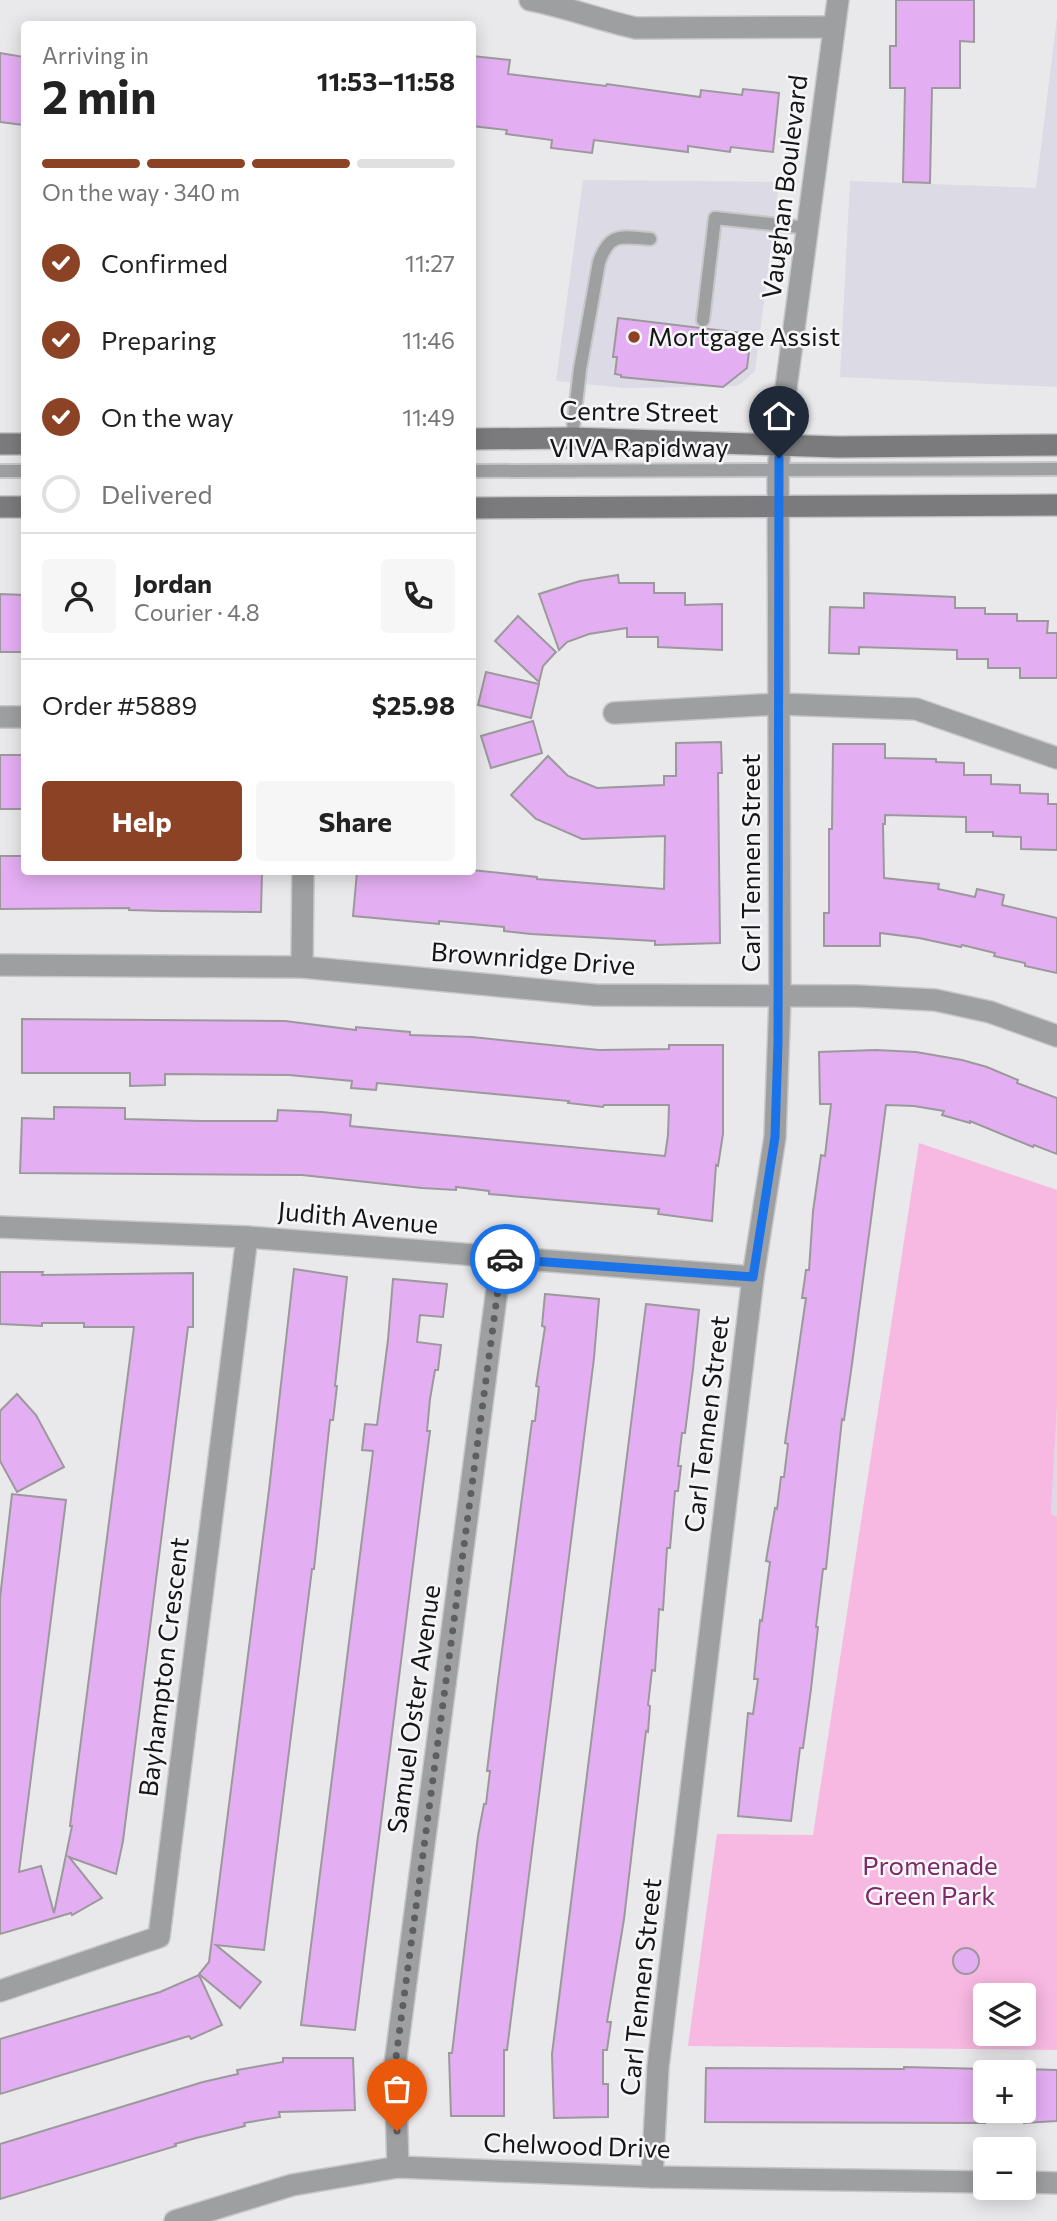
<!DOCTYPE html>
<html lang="en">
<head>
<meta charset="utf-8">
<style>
  :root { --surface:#fff; --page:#f6f6f6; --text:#222; --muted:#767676; --line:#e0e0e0; --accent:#8b4225 }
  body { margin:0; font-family:Commissioner,sans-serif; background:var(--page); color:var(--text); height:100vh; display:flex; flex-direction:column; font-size:26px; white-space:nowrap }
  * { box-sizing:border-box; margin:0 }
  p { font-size:23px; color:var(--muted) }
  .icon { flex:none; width:38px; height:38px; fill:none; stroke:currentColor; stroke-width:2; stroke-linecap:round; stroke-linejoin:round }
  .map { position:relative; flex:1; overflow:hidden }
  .side { position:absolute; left:21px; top:21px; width:455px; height:854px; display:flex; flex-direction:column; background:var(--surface); border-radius:7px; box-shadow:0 4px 18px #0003 }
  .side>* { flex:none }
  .controls { position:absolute; left:973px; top:1983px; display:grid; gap:14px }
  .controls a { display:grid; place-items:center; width:63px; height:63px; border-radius:7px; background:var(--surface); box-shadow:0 4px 18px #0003; font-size:35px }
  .pin { position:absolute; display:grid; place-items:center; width:60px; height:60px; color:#fff; margin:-72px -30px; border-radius:50% 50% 50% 0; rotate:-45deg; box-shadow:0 0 7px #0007 }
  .pin .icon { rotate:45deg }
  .courier { position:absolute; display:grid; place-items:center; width:70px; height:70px; margin:-35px; border:5px solid #1a73e8; border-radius:50%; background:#fff; color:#222; box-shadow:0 2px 9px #0007 }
  .headline em { font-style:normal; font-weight:700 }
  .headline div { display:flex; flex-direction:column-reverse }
  .headline { display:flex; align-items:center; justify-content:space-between; height:119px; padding:0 21px }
  h1 { font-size:46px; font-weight:700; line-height:52px }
  .bar { display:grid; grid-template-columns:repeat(4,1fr); gap:10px 7px; align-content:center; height:84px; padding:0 21px }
  .bar i { height:9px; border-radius:5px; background:var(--line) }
  .bar .current { background:var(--accent) }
  .bar p { grid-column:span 4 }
  .line { display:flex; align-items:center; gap:18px; padding:0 21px; border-top:2px solid var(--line) }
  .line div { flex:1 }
  .round { display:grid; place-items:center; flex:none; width:74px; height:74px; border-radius:7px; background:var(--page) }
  ol { padding:0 21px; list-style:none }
  li { display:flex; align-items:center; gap:21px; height:77px }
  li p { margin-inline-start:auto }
  li .icon { padding:7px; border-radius:50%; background:var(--accent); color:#fff; stroke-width:4 }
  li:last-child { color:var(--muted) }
  li i { width:38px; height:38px; border:4px solid var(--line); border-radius:50% }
  .primary-button { display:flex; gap:14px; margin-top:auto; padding:14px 21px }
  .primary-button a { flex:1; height:80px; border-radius:7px; background:var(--accent); color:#fff; font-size:28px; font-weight:700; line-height:80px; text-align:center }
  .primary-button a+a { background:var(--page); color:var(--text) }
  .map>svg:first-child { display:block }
  .built { fill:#dcdae4 }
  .green { fill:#f7b8e1; fill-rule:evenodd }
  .building { fill:#e4aef2; stroke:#9b999b; stroke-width:2 }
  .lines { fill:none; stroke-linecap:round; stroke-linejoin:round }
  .service-casing { stroke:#c7c6c9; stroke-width:16 }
  .minor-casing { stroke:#c7c6c9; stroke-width:24 }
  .tertiary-casing { stroke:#c7c6c9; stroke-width:24 }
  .secondary-casing { stroke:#c7c6c9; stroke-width:24 }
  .service { stroke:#9e9fa0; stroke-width:12 }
  .minor { stroke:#9e9fa0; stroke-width:21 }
  .tertiary { stroke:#9e9fa0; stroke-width:21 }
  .secondary { stroke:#7b7b7d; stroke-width:21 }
  .done { stroke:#5f5f61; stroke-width:7; stroke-dasharray:0 12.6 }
  .route { stroke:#1a73e8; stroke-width:9 }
  .poi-dot { fill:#8b4225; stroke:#f6f6f9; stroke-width:2.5 }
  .labels { text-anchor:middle; stroke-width:5; stroke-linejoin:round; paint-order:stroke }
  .street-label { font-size:26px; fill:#151516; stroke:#f6f6f9 }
  .poi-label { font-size:26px; fill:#151516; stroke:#f6f6f9; text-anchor:start }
  .park-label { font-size:26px; fill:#7e2867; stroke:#f6f6f9 }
</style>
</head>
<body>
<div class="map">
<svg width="1057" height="2221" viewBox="0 0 1057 2221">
  <rect width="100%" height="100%" fill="#e9e8eb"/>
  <!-- built -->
  <g class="built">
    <path d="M1057 17V387L840 377 850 181 1036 188Z"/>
    <path d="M583 180 779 182 755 371 738 386 624 388 556 381Z"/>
    <path d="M1057 1405V1517L1051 1514Z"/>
  </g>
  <!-- green -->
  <path class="green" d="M919 1143 1057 1190V1405L1051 1514 1057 1517V2050L688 2046 717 1834 813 1835ZM985 1995H1024V2034H985Z"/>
  <!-- building -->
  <g class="building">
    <path d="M896 0H974V42L960 41V88H932L930 183 903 182 905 88H890V46H896Z"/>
    <path d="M0 53 24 57V125L0 122Z"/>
    <path d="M472 56 510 60 508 74 606 86 607 84 700 97 701 90 742 95 743 89 779 93 773 152 731 147 730 152 688 146V152L594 140 592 153 551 148 552 140 506 134 507 130 472 126Z"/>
    <path d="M618 318 751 334 747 368 723 387 621 377V375L615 374 617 357H613Z"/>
    <path d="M618 575 619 583H654V593H685V605L722 604V650L658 647V637H627V628L589 634 567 642 559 650 539 594 580 581Z"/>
    <path d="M864 593 955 597V608H985V614H1017V621H1048L1047 633H1057V678H1020V668H988V659H957V650L859 647V654L829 653 830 607 864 608Z"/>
    <path d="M0 594 24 595V652H0Z"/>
    <path d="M518 616 556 652 543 666 539 682 495 641Z"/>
    <path d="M486 672 539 684 531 718 478 705Z"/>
    <path d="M533 721 542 753 491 768 481 736Z"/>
    <path d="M721 742 722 773H718L720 943 655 945V941L531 934 504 931V927L439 921V924L353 916 357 872 472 870 537 877V879L664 889 665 836 582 839 536 819 511 795 548 756 568 776 597 788 664 785V776H676V743Z"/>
    <path d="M833 744H885V758L936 759V762L964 763V775H991V784L1020 785V793L1048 794V804H1057V850L1021 849V837L993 836V832H966V817L885 815V824H883L884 878 939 884 938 889 975 897 977 889 1004 895 1002 905 1057 918V973L1025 966V963L994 956 995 953 962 945 961 947 919 938 880 933V946H824V913H829V829H832Z"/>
    <rect x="0" y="755" width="24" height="54"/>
    <path d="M0 856H24V872H262L261 912 161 911 129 910V908L0 909Z"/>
    <path d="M22 1019 285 1021 356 1030V1027L410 1032V1035L472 1037 599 1050 669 1049V1045H723V1134L718 1166 716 1165 712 1221 658 1214 659 1209 489 1194V1191L456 1187V1190L422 1188 302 1175 20 1173 22 1118 54 1119V1107L125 1108V1119L201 1121H277L278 1110 322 1112 351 1115 350 1126 665 1156 668 1135 669 1105H604L603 1107 568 1103 569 1101 377 1083 376 1090 351 1088 352 1081 289 1075 165 1074V1085L130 1086V1073H22Z"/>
    <path d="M876 1050 916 1052 962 1060 987 1067 1018 1080 1017 1083 1057 1098V1154L1034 1145 1033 1147 970 1121V1123L942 1115 944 1111 914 1106 886 1105 852 1364 844 1420 842 1419 826 1569H823L816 1627H818L811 1689 803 1748H800L791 1821 738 1816 748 1713 753 1714 758 1679H754L760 1620 762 1621 770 1562 766 1561 775 1508 777 1509 781 1477H784L788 1444 785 1443 806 1298H802L806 1270H809L813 1211 821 1155 825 1156 831 1104H820L819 1052Z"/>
    <path d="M294 1269 347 1277 335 1386H337L333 1420H330L314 1569H312L264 1950 216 1945 261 1982 240 2008 199 1974 209 1962 269 1490Z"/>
    <path d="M0 1272H43L42 1275 193 1273V1327H188L123 1841 116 1874 69 1857 102 1898 72 1915 71 1913 0 1934V1598L12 1494 66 1500 19 1872 41 1866 54 1913 72 1826H70L134 1327H84V1323H42V1326L0 1324Z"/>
    <path d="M393 1279 447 1284 443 1317 420 1315 417 1342 441 1345 438 1370H435L430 1399 427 1431H430L423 1485 355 2030 301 2025 373 1451 362 1450 365 1424 377 1425 388 1340Z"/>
    <path d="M545 1294 599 1299 594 1358 507 2050H504V2116H451L449 2053H452L478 1836 484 1804H486L490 1771H487L498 1681 532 1421H535L539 1387 536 1386 545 1327 542 1326Z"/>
    <path d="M646 1304 699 1310 693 1369 685 1433H682L678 1466H681L678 1491H675L670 1548H667L663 1610 659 1609 655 1671 652 1670 648 1705 650 1706 648 1732 646 1731 624 1919 607 2022H611L607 2050H603V2084H608V2117L554 2118 552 2054Z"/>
    <path d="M17 1394 36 1415 64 1467 17 1492 0 1461V1411Z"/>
    <circle cx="966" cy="1961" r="13"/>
    <path d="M199 1975 222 2025 191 2039 189 2036 0 2094V2039L160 1992Z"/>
    <path d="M283 2058H353L355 2110 279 2112 280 2117 244 2123 245 2126 196 2138 175 2144 176 2146 0 2199V2144L203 2082 238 2074 237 2070 283 2062Z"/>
    <path d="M904 2067 985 2069V2123L705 2122 706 2068 904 2069Z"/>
    <path d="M1024 2069 1057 2070V2121L1024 2123Z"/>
  </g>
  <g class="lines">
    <!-- service casing -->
    <g class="service-casing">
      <g id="service">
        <path d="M703 320 715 218 808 228"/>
        <path d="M572 438 580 369 599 262C610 231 622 237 650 239"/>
        <path d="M0 471H24"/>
        <path d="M472 471 1057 469"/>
      </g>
    </g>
    <!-- minor casing -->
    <g class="minor-casing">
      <g id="minor">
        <path d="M530 0C566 7 600 20 636 28L834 27"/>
        <path d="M614 713 779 704 916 709 1057 758"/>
        <path d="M0 717H24"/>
        <path d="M302 967 303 872"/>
        <path d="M0 1227 247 1237 753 1277"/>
        <path d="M0 1991 159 1937 247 1237"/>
        <path d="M398 2167 395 2065 501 1259"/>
        <path d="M652 2177 658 2067 672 1949 753 1277 775 1137 780 997 778 472 784 403 838 0"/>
        <path d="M1024 2182 1057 2183"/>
        <path d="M175 2221 292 2185 398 2167 652 2177 985 2182"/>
      </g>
    </g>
    <!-- tertiary casing -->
    <g class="tertiary-casing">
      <path id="tertiary" d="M0 965 302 967 595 995 856 996 935 1000 990 1012 1057 1036"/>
    </g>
    <!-- secondary casing -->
    <g class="secondary-casing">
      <g id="secondary">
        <path d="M472 439 572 438 838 447 1057 445"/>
        <path d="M0 444H24"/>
        <path d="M0 507H24"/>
        <path d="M472 508 1057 505"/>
      </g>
    </g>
    <!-- service -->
    <use href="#service" class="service"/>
    <!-- minor -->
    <use href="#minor" class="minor"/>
    <!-- tertiary -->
    <use href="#tertiary" class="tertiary"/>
    <!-- secondary -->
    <use href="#secondary" class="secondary"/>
  </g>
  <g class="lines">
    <!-- done -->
    <path class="done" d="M397 2131 395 2065 502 1259H505"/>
    <!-- route -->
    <path class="route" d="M505 1259 753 1277 775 1137 778 1043 779 458"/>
  </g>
  <!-- markers -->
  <circle class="poi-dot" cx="634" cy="337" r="7"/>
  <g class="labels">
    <!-- street labels -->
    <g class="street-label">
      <text transform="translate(785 187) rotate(-83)" y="9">Vaughan Boulevard</text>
      <text transform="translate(639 412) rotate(1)" y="9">Centre Street</text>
      <text x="639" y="457">VIVA Rapidway</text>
      <text transform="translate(751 863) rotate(-90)" y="9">Carl Tennen Street</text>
      <text transform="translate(533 959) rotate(4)" y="9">Brownridge Drive</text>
      <text transform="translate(358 1218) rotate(5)" y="9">Judith Avenue</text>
      <text transform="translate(707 1424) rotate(-83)" y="9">Carl Tennen Street</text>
      <text transform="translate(164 1667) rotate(-83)" y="9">Bayhampton Crescent</text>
      <text transform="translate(414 1709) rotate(-82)" y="9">Samuel Oster Avenue</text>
      <text transform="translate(641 1987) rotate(-84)" y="9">Carl Tennen Street</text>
      <text transform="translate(577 2146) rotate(2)" y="9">Chelwood Drive</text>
    </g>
    <!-- poi labels -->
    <g class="poi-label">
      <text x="648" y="346">Mortgage Assist</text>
    </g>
    <!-- park labels -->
    <g class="park-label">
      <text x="930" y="1875">Promenade<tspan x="930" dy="30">Green Park</tspan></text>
    </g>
  </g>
</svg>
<div class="controls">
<a><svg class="icon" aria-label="layers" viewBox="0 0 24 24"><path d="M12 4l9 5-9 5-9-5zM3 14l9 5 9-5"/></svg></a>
<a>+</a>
<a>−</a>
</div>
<div class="pin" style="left:397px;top:2131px;background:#ea580c"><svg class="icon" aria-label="bag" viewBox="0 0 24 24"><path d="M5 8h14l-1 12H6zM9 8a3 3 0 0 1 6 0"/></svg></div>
<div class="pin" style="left:779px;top:458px;background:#1f2937"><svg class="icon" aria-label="home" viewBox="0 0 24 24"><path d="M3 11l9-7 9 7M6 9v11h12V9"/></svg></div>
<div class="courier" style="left:505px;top:1259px"><svg class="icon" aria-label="car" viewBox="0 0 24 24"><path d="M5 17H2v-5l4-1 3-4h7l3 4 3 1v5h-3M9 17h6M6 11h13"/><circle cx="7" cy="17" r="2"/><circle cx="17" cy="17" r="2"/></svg></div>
<section class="side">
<div class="headline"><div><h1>2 min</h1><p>Arriving in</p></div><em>11:53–11:58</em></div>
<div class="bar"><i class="current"></i><i class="current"></i><i class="current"></i><i></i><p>On the way · 340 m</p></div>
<ol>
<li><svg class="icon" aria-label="check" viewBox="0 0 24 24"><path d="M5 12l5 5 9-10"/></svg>Confirmed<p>11:27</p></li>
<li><svg class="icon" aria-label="check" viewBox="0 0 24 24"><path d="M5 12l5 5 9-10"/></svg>Preparing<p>11:46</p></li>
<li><svg class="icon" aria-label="check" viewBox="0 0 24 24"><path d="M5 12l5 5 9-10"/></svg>On the way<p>11:49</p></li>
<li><i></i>Delivered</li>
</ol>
<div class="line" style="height:126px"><a class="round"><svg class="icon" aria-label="person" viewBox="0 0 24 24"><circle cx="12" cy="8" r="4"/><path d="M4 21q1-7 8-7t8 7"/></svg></a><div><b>Jordan</b><p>Courier · 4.8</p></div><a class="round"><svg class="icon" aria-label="phone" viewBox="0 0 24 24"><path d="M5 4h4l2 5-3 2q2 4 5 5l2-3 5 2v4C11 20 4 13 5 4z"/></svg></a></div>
<div class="line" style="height:91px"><div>Order #5889</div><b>$25.98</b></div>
<div class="primary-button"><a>Help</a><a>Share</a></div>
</section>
</div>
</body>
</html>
